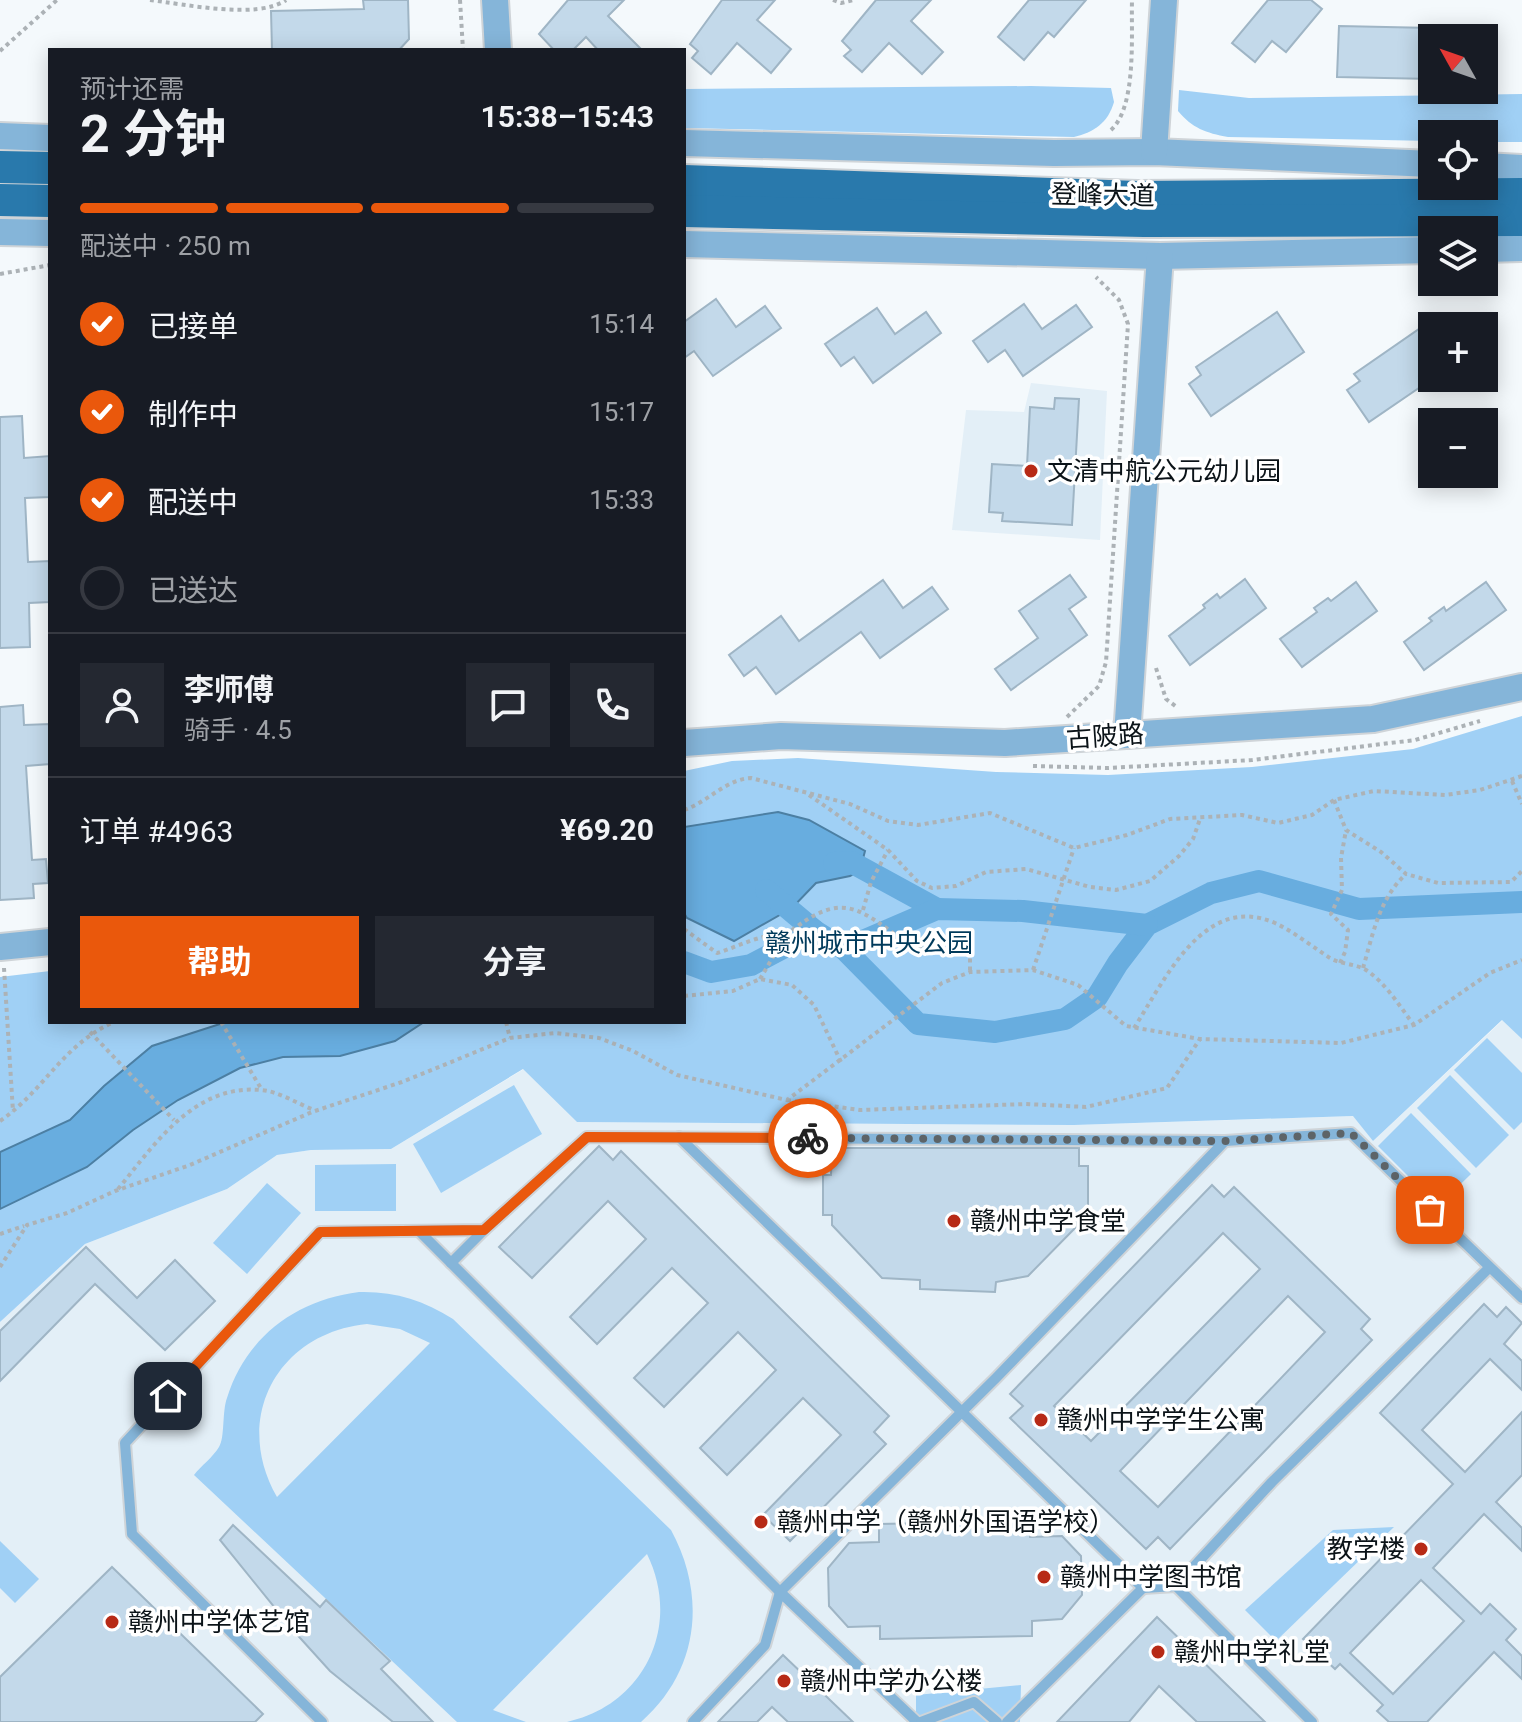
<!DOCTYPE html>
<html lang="zh">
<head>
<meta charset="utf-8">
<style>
  :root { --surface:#171b24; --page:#242831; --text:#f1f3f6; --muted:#9ea1a6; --line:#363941; --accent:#ea580c }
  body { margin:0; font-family:Roboto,"Noto Sans SC",sans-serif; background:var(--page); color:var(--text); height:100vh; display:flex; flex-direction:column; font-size:30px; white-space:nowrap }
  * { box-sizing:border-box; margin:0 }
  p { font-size:26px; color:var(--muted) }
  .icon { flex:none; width:44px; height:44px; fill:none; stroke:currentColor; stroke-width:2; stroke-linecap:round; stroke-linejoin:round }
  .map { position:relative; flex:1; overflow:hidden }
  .panel { position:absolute; left:48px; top:48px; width:638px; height:976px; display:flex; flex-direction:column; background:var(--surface); border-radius:0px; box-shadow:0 4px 20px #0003 }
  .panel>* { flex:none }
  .needle { width:52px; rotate:310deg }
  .controls { position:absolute; left:1418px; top:24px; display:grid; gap:16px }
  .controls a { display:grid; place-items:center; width:80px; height:80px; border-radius:0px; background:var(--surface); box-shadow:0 4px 20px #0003; font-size:40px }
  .pin { position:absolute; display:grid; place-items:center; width:68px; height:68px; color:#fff; margin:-34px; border-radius:16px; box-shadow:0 4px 12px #0006 }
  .courier { position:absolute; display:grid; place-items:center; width:80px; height:80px; margin:-40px; border:6px solid #ea580c; border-radius:50%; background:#fff; color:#222; box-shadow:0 2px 10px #0007 }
  .head em { font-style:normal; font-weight:700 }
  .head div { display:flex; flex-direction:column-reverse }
  .head { display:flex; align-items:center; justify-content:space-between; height:136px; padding:0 32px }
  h1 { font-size:52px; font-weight:700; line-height:60px }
  .bar { display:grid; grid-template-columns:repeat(4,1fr); gap:12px 8px; align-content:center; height:96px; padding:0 32px }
  .bar i { height:10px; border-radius:6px; background:var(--line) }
  .bar .selected { background:var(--accent) }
  .bar p { grid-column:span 4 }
  .line { display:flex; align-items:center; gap:20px; padding:0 32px; border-top:2px solid var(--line) }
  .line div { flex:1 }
  .round { display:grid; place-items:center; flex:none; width:84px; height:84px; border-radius:0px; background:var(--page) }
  ol { padding:0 32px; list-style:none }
  li { display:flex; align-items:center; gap:24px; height:88px }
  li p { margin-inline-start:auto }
  li .icon { padding:8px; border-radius:50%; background:var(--accent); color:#fff; stroke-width:4 }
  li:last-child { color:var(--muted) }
  li i { width:44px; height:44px; border:4px solid var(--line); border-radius:50% }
  .cta { display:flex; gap:16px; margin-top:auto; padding:16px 32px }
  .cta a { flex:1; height:92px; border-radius:0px; background:var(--accent); color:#fff; font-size:32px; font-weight:700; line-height:92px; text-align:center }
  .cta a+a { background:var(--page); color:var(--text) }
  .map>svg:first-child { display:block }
  .built { fill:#e3eff7 }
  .green { fill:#a0d0f5; fill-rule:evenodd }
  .water { fill:#68addf; stroke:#4c7fa3; stroke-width:2 }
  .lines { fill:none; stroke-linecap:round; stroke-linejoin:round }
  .canal { stroke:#68addf; stroke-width:22 }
  .building { fill:#c3d9ea; stroke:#9fb5c5; stroke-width:2; fill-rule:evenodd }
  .service-casing { stroke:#cfd4d8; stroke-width:14 }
  .tertiary-casing { stroke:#cfd4d8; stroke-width:30 }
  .primary-casing { stroke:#cfd4d8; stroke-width:36 }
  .path { stroke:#acb2b6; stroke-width:4; stroke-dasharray:4 4; stroke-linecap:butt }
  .service { stroke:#85b5d9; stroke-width:10 }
  .tertiary { stroke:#85b5d9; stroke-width:26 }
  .primary { stroke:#2979ac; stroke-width:32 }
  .done { stroke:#5d6468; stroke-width:8; stroke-dasharray:0 14.4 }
  .route { stroke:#ea580c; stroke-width:10 }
  .poi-dot { fill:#b72a16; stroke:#fff; stroke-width:3 }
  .labels { text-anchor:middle; stroke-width:7; stroke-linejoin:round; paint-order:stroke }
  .street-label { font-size:26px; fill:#0b1318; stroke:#fff }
  .poi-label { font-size:26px; fill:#0b1318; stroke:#fff; text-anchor:start }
  .park-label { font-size:26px; fill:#003a5b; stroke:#fff }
</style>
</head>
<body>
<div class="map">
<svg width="1522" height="1722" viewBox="0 0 1522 1722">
  <rect width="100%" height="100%" fill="#f4f9fc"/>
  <!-- built -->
  <g class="built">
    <path d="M1031 383 1107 391 1100 540 952 530 966 410 1024 412Z"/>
    <path d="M1503 1020 1522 1039V1722H0V1322L85 1244 227 1189 277 1155 311 1150 391 1149 524 1069 577 1122 1074 1125 1354 1116 1373 1141Z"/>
  </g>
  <!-- green -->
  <g class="green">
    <path d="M1031 86 1111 88 1114 102C1108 123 1094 132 1074 137L684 128V89Z"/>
    <path d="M1179 90 1249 98 1522 94V142H1484V134H1432V141L1228 137C1206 133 1192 128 1178 111Z"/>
    <path d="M1522 716V1039L1502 1020 1373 1141 1353 1116 1074 1125 577 1122 523 1069 391 1149 311 1150 277 1155 227 1189 85 1244 0 1322V977L50 971V1022H684V771L732 761 798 758 996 772 1108 775 1252 767 1413 749Z"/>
    <path d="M1487 1038 1522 1073V1122L1514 1130 1454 1070Z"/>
    <path d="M1450 1075 1509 1135 1476 1168 1417 1108Z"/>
    <path d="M514 1085 542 1134 441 1193 413 1144Z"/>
    <path d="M1411 1113 1471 1174 1438 1206 1378 1146Z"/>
    <path d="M396 1164V1211H315V1165Z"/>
    <path d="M267 1183 301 1213 247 1274 213 1243Z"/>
    <path d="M359 1292C394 1291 423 1300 453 1319L671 1530C707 1596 699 1671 641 1722H567C645 1705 682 1625 647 1554L493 1710 526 1722H457L194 1475C201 1466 213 1457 219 1447 225 1438 222 1411 227 1398 246 1337 296 1300 359 1292ZM367 1324 400 1329 430 1343 277 1497C232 1419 277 1333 367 1324Z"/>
    <path d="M1394 1527 1276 1641 1245 1610 1333 1530Z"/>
    <path d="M0 1541 39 1579 15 1603 0 1588Z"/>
    <path d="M1021 1685 1020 1722H916V1695Z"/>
  </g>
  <!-- water -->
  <g class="water">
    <path d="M778 812 809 820 865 851 860 870 850 876 816 883 792 908 734 941 687 918 684 913V827Z"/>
    <path d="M226 1022H424L395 1041 340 1056 283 1057 240 1068 178 1100 133 1130 87 1167 0 1209V1152L70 1120 104 1086 152 1046Z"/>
  </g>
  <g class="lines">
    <!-- canal -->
    <g class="canal">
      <path d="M834 863 851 862 937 909"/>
      <path d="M766 890 815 931 844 949 918 1024 995 1032 1065 1019 1097 997 1118 963 1147 925 1211 893 1259 881 1359 909 1522 902"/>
      <path d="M844 949 937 909 1023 911 1147 925"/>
      <path d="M684 962 711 972 751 965 815 931"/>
    </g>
  </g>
  <!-- building -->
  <g class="building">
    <path d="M363 0H408L409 39 399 50H272L271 11 364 9Z"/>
    <path d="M568 0H624L608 16 642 50H598L586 37 573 50H554L539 34Z"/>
    <path d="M722 0H775L757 20 791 49 771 73 737 43 711 74 692 58 698 51 690 44Z"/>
    <path d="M876 0H931L911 21 943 52 922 74 889 43 862 72 844 56 851 50 842 41Z"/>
    <path d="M1029 0H1086L1054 37 1048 32 1024 60 998 37Z"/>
    <path d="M1268 0H1311L1322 9 1286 52 1272 41 1255 62 1232 43Z"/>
    <path d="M1339 26 1432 28V79L1337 77Z"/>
    <path d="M716 299 736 327 765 306 781 328 713 376 694 351 684 358V322Z"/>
    <path d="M1024 304 1042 329 1076 305 1092 327 1023 376 1005 350 988 362 973 341Z"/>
    <path d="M877 308 895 334 926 312 941 333 873 383 854 357 841 366 825 344Z"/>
    <path d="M1277 312 1304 352 1211 416 1189 384 1201 375 1196 367Z"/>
    <path d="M1432 320V379L1369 422 1347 390 1360 381 1354 374Z"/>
    <path d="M1055 398 1079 399 1072 525 1002 521 1003 513 989 512 992 464 1027 466 1030 407 1054 409Z"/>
    <path d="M22 416 24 458 50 456V497L25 498 28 562 50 561V602L29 603 30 647 0 648V417Z"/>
    <path d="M1070 575 1086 597 1069 609 1087 635 1011 690 995 669 1038 638 1019 611Z"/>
    <path d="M1245 579 1266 608 1190 665 1169 636 1205 608 1203 605 1217 594 1220 598Z"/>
    <path d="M883 580 903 608 932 587 948 609 880 658 861 632 776 694 756 667 744 676 729 655 781 616 799 641Z"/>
    <path d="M1356 582 1377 611 1302 667 1280 639 1317 612 1314 608 1328 598 1331 601Z"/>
    <path d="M1486 582 1506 610 1424 670 1404 642 1432 621 1429 618 1444 607 1446 611Z"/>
    <path d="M23 705 24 725 50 724V764L26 766 32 860 46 859 48 883 33 884 34 898 0 900V707Z"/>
    <path d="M599 1146 613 1160 621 1151 889 1416 874 1432 886 1444 790 1541 763 1515 841 1435 803 1398 727 1475 700 1448 776 1370 738 1332 664 1407 634 1378 708 1303 672 1268 597 1344 570 1317 646 1239 608 1201 532 1278 499 1247Z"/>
    <path d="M832 1148H1079V1166H1088V1216H1077V1226L1028 1276 996 1282 995 1292 920 1289V1280L882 1278 832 1225V1215H823V1175H831Z"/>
    <path d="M1212 1185 1224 1197 1234 1187 1370 1319 1361 1329 1372 1340 1170 1549 1158 1537 1146 1549 1010 1418 1023 1406 1010 1394ZM1223 1233 1260 1269 1091 1441 1054 1406ZM1288 1296 1325 1332 1158 1507 1120 1471Z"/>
    <path d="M86 1247 137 1298 175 1260 215 1301 165 1350 95 1284 0 1381V1331Z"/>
    <path d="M1484 1304 1497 1317 1506 1307 1522 1323 1504 1344 1522 1361V1390L1490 1359 1422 1430 1465 1472 1522 1412V1475L1496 1502 1522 1528V1551L1484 1514 1433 1568 1481 1614 1490 1604 1516 1629 1506 1640 1522 1656V1679L1494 1652 1427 1722H1389L1377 1711 1383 1705 1340 1664 1335 1669 1303 1639 1453 1484 1380 1413ZM1421 1580 1464 1621 1393 1694 1350 1653Z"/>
    <path d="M1030 1521V1537L1062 1536 1081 1556 1082 1595 1062 1619 1032 1621V1636L880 1639V1626L848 1627 829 1606 828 1568 849 1543 879 1542V1524Z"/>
    <path d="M233 1525 320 1607 326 1600 390 1661 381 1669 433 1722H393L330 1671 292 1629 220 1540Z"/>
    <path d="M112 1567 263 1714 255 1722H0V1677Z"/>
    <path d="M1157 1617 1265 1722H1197L1159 1686 1129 1722H1057Z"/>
    <path d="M783 1655 853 1722H788L772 1707 757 1722H718Z"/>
  </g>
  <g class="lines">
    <!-- service casing -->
    <g class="service-casing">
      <g id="service">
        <path d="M679 1137 1143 1588 1176 1586 1272 1482 1489 1268"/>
        <path d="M419 1231 780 1592 996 1378 1225 1141"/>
        <path d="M451 1263 484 1230"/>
        <path d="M1176 1586 1312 1722"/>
        <path d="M322 1722 132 1534 125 1443 320 1232 484 1230 587 1137 1225 1141 1351 1133 1522 1298"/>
        <path d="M693 1722 765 1645 780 1592 917 1722"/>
        <path d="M921 1722 974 1702 997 1722"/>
        <path d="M1007 1722 1143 1588"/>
      </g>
    </g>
    <!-- tertiary casing -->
    <g class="tertiary-casing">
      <g id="tertiary">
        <path d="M495 0 498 50"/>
        <path d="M0 136 50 138"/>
        <path d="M684 143 1054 153 1154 152 1432 164"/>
        <path d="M1154 152 1164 0"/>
        <path d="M1484 166 1522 168"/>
        <path d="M0 232 50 233"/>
        <path d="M684 244 1160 256 1432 250"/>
        <path d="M1484 249 1522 248"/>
        <path d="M1127 735 1160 256"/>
        <path d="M684 743 781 736 1005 743 1373 719 1522 687"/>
        <path d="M0 947 50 942"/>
      </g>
    </g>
    <!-- primary casing -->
    <g class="primary-casing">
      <g id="primary">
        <path d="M0 167 50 168"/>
        <path d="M684 181 1137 197 1522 194"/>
        <path d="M0 200 50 201"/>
        <path d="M684 211 1144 221 1522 220"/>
      </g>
    </g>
    <!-- path -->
    <g class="path">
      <path d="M150 0C184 4 258 20 286 0"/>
      <path d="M460 0 463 50"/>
      <path d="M833 0 841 3 854 0"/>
      <path d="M0 51 57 0"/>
      <path d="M1111 130C1137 106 1131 35 1132 0"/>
      <path d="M0 274 50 265"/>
      <path d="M1156 668 1166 699 1178 708"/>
      <path d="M1067 717 1099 686 1106 662 1128 324 1119 300 1096 277"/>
      <path d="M1033 766 1108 768 1252 760 1415 740 1480 721"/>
      <path d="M1512 781 1522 804"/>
      <path d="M809 795 888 850 917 881 932 888 956 886 986 872 1026 869 1090 887 1116 890 1150 881 1179 856 1193 839 1200 819"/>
      <path d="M1334 800 1346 830 1381 852 1406 874 1438 883 1511 882 1522 871"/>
      <path d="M684 810C708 802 726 779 751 778L850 804 888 821 918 825 990 813 1074 848 1127 835 1170 819 1242 815 1278 823 1312 815 1334 800 1374 791 1445 795 1480 790 1522 776"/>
      <path d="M863 910 871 882 888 850"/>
      <path d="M684 929 717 953C740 946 762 933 786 935 844 888 858 908 912 947L959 941 970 949V972"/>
      <path d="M1340 963 1345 952 1348 930 1331 914 1342 890 1341 858 1346 830"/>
      <path d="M4 968 13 1112"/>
      <path d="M1363 968C1373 934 1379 899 1406 874"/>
      <path d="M1033 970 1074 848"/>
      <path d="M760 979 786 935"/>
      <path d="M684 996 733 991 760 979 792 985 814 1005 841 1062"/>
      <path d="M221 1022 262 1090"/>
      <path d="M506 1022 510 1038"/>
      <path d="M1134 1028C1165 980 1204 892 1275 923 1294 932 1310 945 1327 956 1339 965 1355 963 1366 970 1386 983 1400 1007 1414 1025"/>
      <path d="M90 1032 174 1120"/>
      <path d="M787 1100 860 1110 1026 1104 1086 1107 1167 1088 1200 1039"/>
      <path d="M0 1121C45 1090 62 1045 114 1022"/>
      <path d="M118 1189C155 1144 194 1084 261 1090 278 1091 298 1104 314 1110"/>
      <path d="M0 1234 24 1226"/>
      <path d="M0 1267 27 1225 67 1213 115 1191 190 1165 312 1112 402 1082 510 1038 555 1033 599 1038 633 1051 677 1075 787 1100 942 983 970 972 1033 970 1078 985 1126 1026 1200 1039 1341 1043 1414 1025 1490 973 1522 960"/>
    </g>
    <!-- service -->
    <use href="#service" class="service"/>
    <!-- tertiary -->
    <use href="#tertiary" class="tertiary"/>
    <!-- primary -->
    <use href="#primary" class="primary"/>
  </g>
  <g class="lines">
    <!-- done -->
    <path class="done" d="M808 1138 1225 1141 1351 1133 1430 1210"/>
    <!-- route -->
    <path class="route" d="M168 1396 320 1232 484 1230 587 1137 808 1138"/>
  </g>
  <!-- markers -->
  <g class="poi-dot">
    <circle cx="1031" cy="471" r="8"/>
    <circle cx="954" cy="1221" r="8"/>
    <circle cx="1041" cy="1420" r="8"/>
    <circle cx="761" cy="1522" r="8"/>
    <circle cx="1421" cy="1549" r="8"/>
    <circle cx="1044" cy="1577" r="8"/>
    <circle cx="112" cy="1622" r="8"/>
    <circle cx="1158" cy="1652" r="8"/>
    <circle cx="784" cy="1681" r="8"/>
  </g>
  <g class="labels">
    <!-- street labels -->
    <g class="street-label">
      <text transform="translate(1103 195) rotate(1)" y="9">登峰大道</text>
      <text transform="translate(1105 736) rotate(-4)" y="9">古陂路</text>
    </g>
    <!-- poi labels -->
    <g class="poi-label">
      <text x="1047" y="480">文清中航公元幼儿园</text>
      <text x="970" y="1230">赣州中学食堂</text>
      <text x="1057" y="1429">赣州中学学生公寓</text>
      <text x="777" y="1531">赣州中学（赣州外国语学校）</text>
      <text x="1405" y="1558" text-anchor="end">教学楼</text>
      <text x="1060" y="1586">赣州中学图书馆</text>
      <text x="128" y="1631">赣州中学体艺馆</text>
      <text x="1174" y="1661">赣州中学礼堂</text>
      <text x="800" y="1690">赣州中学办公楼</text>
    </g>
    <!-- park labels -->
    <g class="park-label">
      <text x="869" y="952">赣州城市中央公园</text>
    </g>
  </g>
</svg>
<div class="controls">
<a><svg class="needle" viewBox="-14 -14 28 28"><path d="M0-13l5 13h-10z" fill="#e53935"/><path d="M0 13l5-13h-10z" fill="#9ea1a6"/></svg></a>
<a><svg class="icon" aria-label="locate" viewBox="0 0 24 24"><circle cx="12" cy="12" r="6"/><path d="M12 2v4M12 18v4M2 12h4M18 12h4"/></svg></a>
<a><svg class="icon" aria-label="layers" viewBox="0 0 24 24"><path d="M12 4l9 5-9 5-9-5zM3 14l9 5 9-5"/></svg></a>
<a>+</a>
<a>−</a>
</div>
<div class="pin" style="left:1430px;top:1210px;background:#ea580c"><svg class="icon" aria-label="bag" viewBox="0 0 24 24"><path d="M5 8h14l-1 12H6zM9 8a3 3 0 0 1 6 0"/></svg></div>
<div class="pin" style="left:168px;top:1396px;background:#1f2937"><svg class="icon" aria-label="home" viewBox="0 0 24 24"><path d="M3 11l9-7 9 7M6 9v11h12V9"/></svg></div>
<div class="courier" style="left:808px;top:1138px"><svg class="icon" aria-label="bike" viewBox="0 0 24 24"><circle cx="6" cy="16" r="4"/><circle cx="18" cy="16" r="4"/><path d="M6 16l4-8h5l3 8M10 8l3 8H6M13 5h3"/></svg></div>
<section class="panel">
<div class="head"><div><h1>2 分钟</h1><p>预计还需</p></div><em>15:38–15:43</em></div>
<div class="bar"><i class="selected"></i><i class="selected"></i><i class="selected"></i><i></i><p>配送中 · 250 m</p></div>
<ol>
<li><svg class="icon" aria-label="check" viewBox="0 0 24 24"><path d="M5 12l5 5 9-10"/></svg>已接单<p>15:14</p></li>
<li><svg class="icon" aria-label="check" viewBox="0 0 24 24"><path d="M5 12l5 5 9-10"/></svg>制作中<p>15:17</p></li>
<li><svg class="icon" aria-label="check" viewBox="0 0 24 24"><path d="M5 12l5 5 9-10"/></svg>配送中<p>15:33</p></li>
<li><i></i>已送达</li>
</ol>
<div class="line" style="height:144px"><a class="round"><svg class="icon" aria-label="person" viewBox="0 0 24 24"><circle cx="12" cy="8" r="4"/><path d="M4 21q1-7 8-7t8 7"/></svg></a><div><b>李师傅</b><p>骑手 · 4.5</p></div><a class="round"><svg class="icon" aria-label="chat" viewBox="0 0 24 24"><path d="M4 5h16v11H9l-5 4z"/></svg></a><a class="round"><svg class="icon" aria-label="phone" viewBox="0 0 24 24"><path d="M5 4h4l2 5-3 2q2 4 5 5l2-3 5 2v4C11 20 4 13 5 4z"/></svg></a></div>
<div class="line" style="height:104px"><div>订单 #4963</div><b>¥69.20</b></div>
<div class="cta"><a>帮助</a><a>分享</a></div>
</section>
</div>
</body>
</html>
